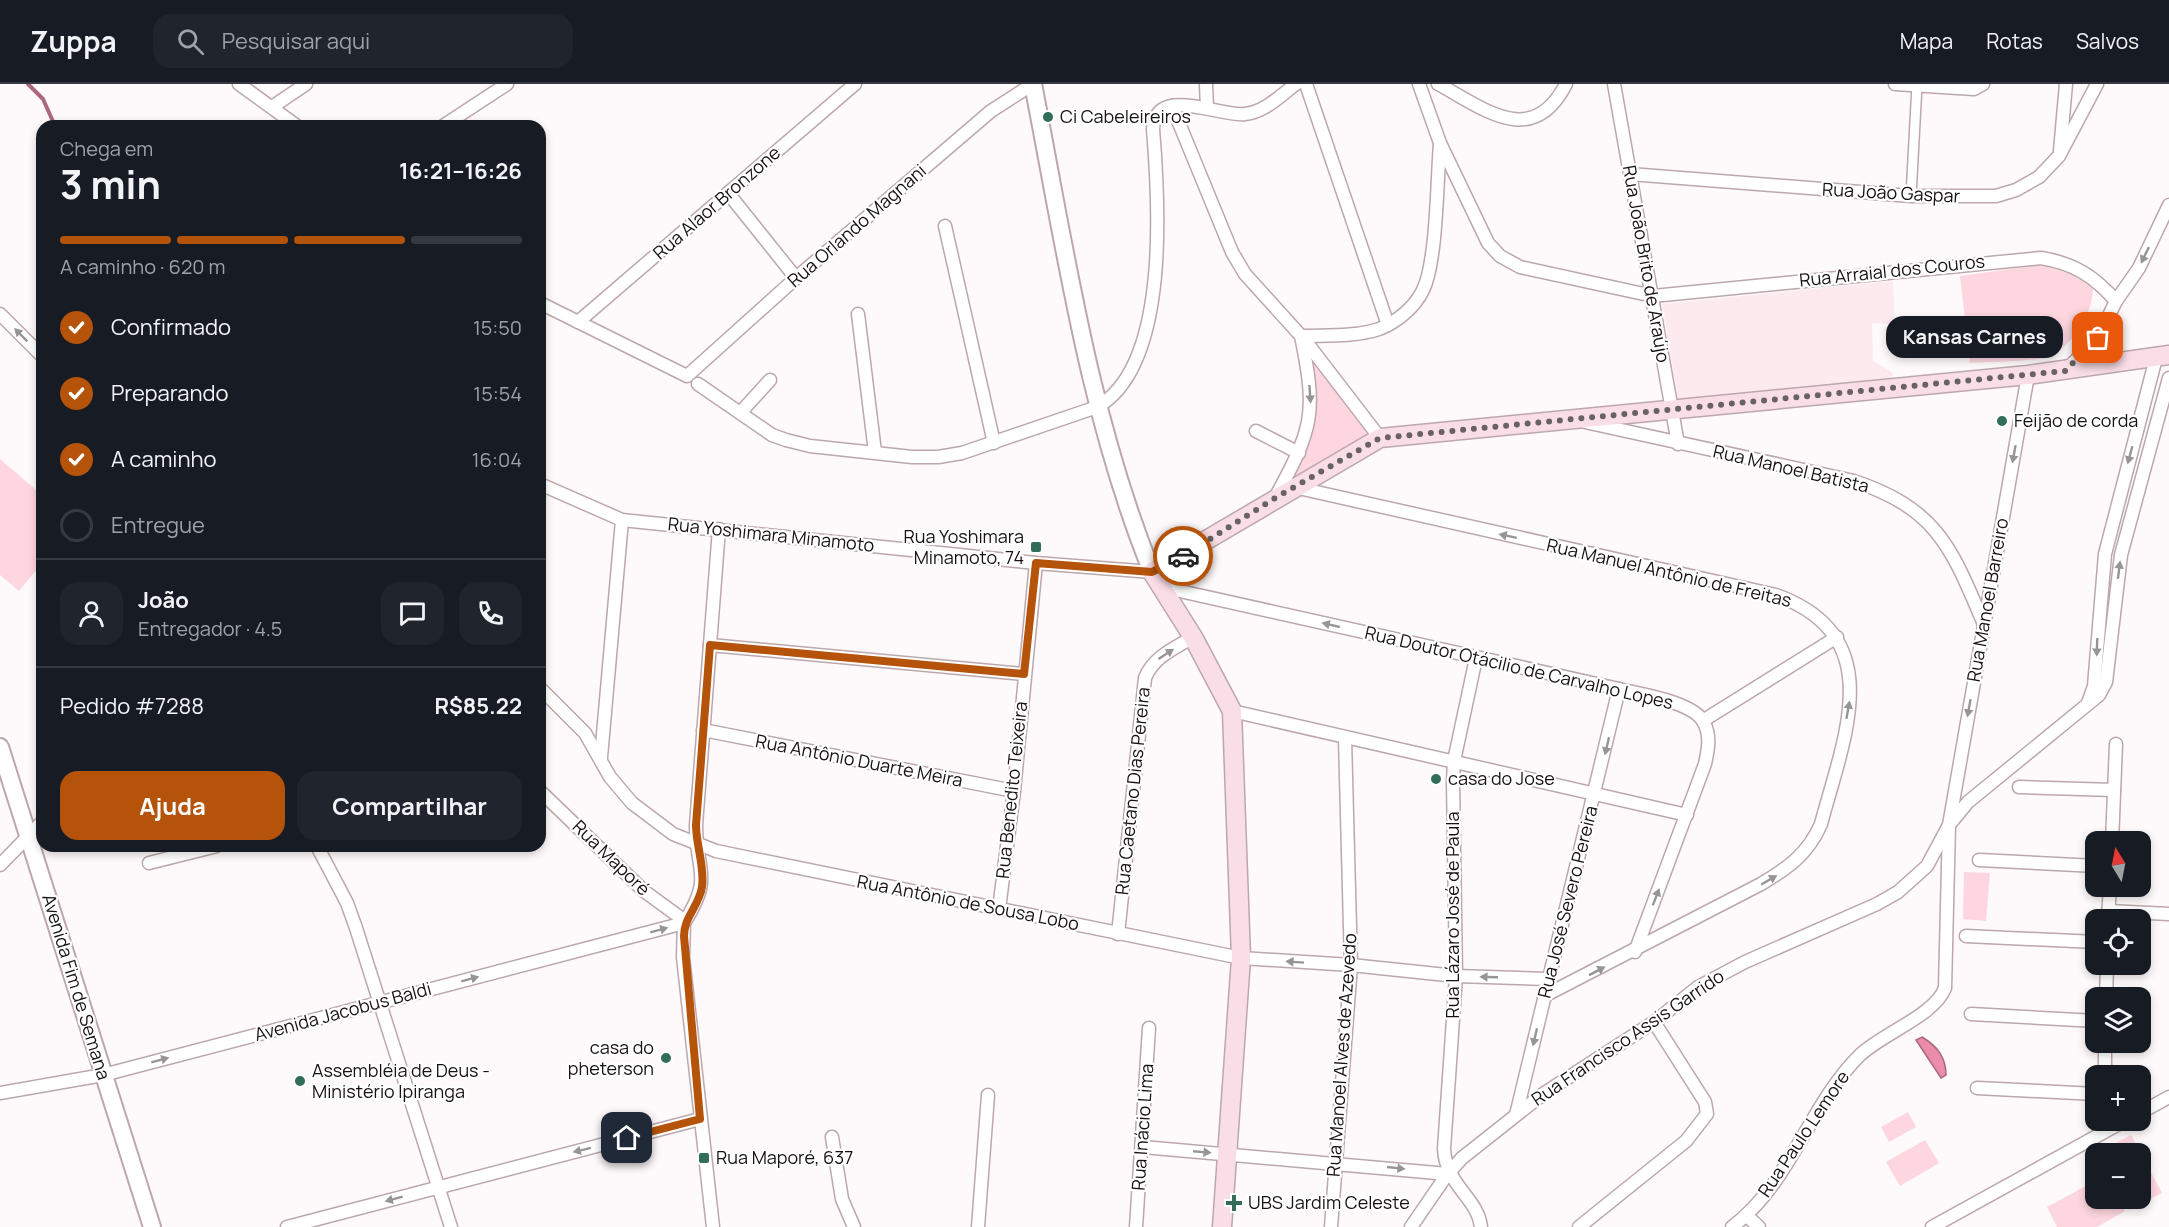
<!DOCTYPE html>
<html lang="pt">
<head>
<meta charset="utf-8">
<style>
  :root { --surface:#171b24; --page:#20242c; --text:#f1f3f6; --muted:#9ea1a6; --line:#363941; --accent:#b45309 }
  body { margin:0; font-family:Manrope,sans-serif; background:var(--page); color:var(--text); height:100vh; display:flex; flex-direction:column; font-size:22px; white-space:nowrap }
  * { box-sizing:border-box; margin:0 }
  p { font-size:20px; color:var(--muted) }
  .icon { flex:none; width:33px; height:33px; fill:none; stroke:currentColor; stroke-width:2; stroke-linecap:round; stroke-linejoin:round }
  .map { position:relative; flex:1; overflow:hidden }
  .details { position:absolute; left:36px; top:36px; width:510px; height:732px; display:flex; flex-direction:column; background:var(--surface); border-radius:18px; box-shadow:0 3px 9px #0003 }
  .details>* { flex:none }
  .needle { width:39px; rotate:350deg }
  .buttons { position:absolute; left:2085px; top:747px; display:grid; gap:12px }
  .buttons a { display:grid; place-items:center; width:66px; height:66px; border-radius:12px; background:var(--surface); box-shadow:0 3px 9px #0003; font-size:30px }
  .pin { position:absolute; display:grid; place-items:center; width:51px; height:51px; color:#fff; margin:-26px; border-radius:12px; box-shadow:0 3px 9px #0006 }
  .courier { position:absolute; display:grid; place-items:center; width:60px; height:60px; margin:-30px; border:4px solid #b45309; border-radius:50%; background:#fff; color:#222; box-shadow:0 2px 8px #0007 }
  .bubble { position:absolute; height:42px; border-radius:18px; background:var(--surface); box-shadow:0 3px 9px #0003; font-size:20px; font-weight:700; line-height:42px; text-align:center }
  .headline em { font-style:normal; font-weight:700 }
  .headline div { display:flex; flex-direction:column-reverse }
  .headline { display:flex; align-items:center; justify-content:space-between; height:102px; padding:0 24px }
  h1 { font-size:39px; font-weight:700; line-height:45px }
  .bar { display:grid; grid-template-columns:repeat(4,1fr); gap:9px 6px; align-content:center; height:72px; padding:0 24px }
  .bar i { height:8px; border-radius:4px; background:var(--line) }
  .bar .selected { background:var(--accent) }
  .bar p { grid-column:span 4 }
  .line { display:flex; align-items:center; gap:15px; padding:0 24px; border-top:2px solid var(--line) }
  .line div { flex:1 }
  .round { display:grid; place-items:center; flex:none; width:63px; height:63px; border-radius:18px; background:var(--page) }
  ol { padding:0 24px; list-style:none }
  li { display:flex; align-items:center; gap:18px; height:66px }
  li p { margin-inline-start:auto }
  li .icon { padding:6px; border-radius:50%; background:var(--accent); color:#fff; stroke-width:4 }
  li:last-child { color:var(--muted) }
  li i { width:33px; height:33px; border:3px solid var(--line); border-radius:50% }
  .action { display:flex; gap:12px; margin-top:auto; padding:12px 24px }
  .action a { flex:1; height:69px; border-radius:18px; background:var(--accent); color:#fff; font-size:24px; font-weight:700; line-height:69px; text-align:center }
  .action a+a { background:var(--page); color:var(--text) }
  header { display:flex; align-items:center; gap:36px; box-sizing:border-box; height:84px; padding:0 30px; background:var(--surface); border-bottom:2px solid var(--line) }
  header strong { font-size:28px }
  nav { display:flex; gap:33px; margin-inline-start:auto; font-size:21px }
  .search { width:420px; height:54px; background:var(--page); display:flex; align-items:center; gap:15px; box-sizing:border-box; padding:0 21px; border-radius:18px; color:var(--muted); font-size:22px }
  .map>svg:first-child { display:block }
  .built { fill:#fdeaef }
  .green { fill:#fed6e0 }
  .water { fill:#eb8daa; stroke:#ac687d; stroke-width:1.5 }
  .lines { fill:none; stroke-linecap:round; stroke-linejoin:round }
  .stream { stroke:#ac687d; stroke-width:4 }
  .pedestrian-casing { stroke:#bca7ac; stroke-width:12 }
  .minor-casing { stroke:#bca7ac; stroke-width:15 }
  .tertiary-casing { stroke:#bca7ac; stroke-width:20 }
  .secondary-casing { stroke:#bca7ac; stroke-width:21 }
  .pedestrian { stroke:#fff; stroke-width:9 }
  .minor { stroke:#fff; stroke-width:12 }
  .tertiary { stroke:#fff; stroke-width:16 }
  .secondary { stroke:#fadee7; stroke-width:18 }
  .oneway { fill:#979495 }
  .done { stroke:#686264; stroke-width:6; stroke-dasharray:0 10.8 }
  .route { stroke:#b45309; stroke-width:8 }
  .poi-dot { fill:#316d58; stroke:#fff; stroke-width:2 }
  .labels { text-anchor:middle; stroke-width:4.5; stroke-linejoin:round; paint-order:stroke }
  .poi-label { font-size:18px; fill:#181113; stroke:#fff; text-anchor:start }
  .street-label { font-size:18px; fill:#181113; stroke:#fff }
</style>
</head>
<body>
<header>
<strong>Zuppa</strong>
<div class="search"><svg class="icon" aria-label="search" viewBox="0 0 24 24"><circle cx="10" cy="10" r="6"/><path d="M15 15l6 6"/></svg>Pesquisar aqui</div>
<nav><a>Mapa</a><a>Rotas</a><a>Salvos</a></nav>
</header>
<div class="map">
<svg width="2169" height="1143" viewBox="0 0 2169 1143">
  <rect width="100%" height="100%" fill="#fef9fa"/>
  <!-- built -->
  <path class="built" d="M1893 197 1895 240 1872 239 1873 277 1893 289 1891 300 1679 321 1662 220Z"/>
  <!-- green -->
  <g class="green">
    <path d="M2039 181C2061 185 2076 191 2093 205 2093 228 2072 263 2049 273 2038 277 1985 278 1970 279L1960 192Z"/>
    <path d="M1310 269 1370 351 1294 393C1314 342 1319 324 1310 269Z"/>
    <path d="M0 375 42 411V479L19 507 0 491Z"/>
    <path d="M1964 788 1990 789 1986 837 1963 835Z"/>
    <path d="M1908 1028 1916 1043 1889 1058 1881 1043Z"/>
    <path d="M2131 1051 2162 1109 2129 1126 2123 1115 2140 1114V1070L2098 1068Z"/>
    <path d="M1925 1056 1939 1079 1900 1102 1886 1078Z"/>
    <path d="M2095 1097 2096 1114 2118 1115 2125 1127 2097 1143H2057L2047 1123Z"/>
  </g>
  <!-- water -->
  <path class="water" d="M1922 953C1937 962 1946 973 1946 991L1941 994 1916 956Z"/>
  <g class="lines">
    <!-- stream -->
    <path class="stream" d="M28 0 43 15 55 42"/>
    <!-- pedestrian casing -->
    <g class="pedestrian-casing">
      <path id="pedestrian" d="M1911 112 1917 1"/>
    </g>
    <!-- minor casing -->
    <g class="minor-casing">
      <g id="minor">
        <path d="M239 0 297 42"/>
        <path d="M1206 0 1207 24"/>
        <path d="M1306 0 1388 241"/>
        <path d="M1419 0 1440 59 1488 159 1500 172 1520 183 1653 212 2041 174C2073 179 2094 192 2116 217"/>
        <path d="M1438 0C1483 24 1532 66 1566 0"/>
        <path d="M1614 0 1678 360"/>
        <path d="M1895 0 1974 5 1983 0"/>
        <path d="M1172 22 1232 168 1245 190 1301 252C1326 251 1355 253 1379 245 1397 238 1415 223 1423 206 1437 178 1437 94 1440 60"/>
        <path d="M272 23 306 0"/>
        <path d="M443 42 507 0"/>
        <path d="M2060 67 2066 0"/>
        <path d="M1630 90 1911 112H1996L2016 106 2039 93 2059 72 2097 0"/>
        <path d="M728 109 796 194"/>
        <path d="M945 142 994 359"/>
        <path d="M540 219 687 292 796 194 991 27 1033 0"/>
        <path d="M0 230 42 272"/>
        <path d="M858 230 875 368"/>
        <path d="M578 238 855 0"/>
        <path d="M1304 255 1380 354"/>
        <path d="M2091 284 2098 254 2116 217 2139 184 2169 121"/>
        <path d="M2067 285 2095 257"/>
        <path d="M698 300 772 351 786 356 810 362 912 373H938L962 369 1097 323C1170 282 1159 117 1153 45 1156 0 1219 33 1245 30 1265 28 1281 11 1296 0"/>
        <path d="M741 328 770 296"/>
        <path d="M1585 338 1854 397C1937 425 1951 463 1983 538"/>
        <path d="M1256 347 1299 369"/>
        <path d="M540 400 622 436 1036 479 1152 488"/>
        <path d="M1294 403 1776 511C1890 552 1844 653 1821 740 1808 770 1788 784 1761 800L1544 912"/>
        <path d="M1275 414C1313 344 1317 330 1301 252"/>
        <path d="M1162 503 1619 605C1640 610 1695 618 1704 639 1711 652 1708 666 1705 680L1635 868"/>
        <path d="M710 561 1024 590"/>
        <path d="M1476 574 1454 677 1453 697 1456 892 1444 1065C1446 1102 1478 1114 1481 1143"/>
        <path d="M540 604 585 649 610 693 632 719 673 750 716 767 1241 874 1351 881 1456 892 1548 895"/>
        <path d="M2088 619 2094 602 2105 470 2156 274"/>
        <path d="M1232 627 1687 731"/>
        <path d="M1704 636 1837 553"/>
        <path d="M703 646 1014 707"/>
        <path d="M601 673 622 436"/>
        <path d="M2019 703 2114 706"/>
        <path d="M540 707 644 807 685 837"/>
        <path d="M2112 758 2116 660"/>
        <path d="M317 762 347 819 356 844 451 1143"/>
        <path d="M1979 776 2096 782"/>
        <path d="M149 779 217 762"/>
        <path d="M0 781 42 738"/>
        <path d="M999 825 1014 707 1036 479"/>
        <path d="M2109 827 2169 830"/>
        <path d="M2108 834 2110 802"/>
        <path d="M684 839C714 791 696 790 696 741L719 445"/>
        <path d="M684 839 683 873 713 1143"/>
        <path d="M1118 850 1145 594C1153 573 1175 564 1193 553"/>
        <path d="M1966 852 2096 858"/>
        <path d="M2106 914 2107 880"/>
        <path d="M1971 930 2096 937"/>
        <path d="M2105 992V958"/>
        <path d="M1977 1004 2096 1010"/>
        <path d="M0 1009 103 991 684 839"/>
        <path d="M2140 1029 2169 1013"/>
        <path d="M1516 1031 1619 605"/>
        <path d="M832 1053 842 1115 854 1143"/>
        <path d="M1143 1063 1448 1090"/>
        <path d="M1747 1132 1759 1143"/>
        <path d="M287 1143 700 1035"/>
        <path d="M978 1143 988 1011"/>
        <path d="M1136 1143 1149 944"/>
        <path d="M1331 1143 1351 881 1345 655"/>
        <path d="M1411 1143 1446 1092 1462 1074 1543 1010 1654 938 1698 903 1745 878 1877 820 1898 808 1927 782 1949 741 1968 718 2099 611 2106 598 2121 471 2169 294"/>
        <path d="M1579 1143 1686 1057 1707 1030 1705 1018 1654 938"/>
        <path d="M1732 1143C1791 1099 1809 1021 1860 971 1882 950 1935 931 1945 904L1949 741 2028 291"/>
        <path d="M1932 1143 2126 1036"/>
      </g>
    </g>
    <!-- tertiary casing -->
    <g class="tertiary-casing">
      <g id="tertiary">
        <path d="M1033 0C1065 164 1089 333 1152 488"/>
        <path d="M0 663 152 1143"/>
      </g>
    </g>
    <!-- secondary casing -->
    <g class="secondary-casing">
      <path id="secondary" d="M1222 1143 1241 874 1232 627 1193 553 1152 488 1380 354 2028 291 2169 271"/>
    </g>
    <!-- pedestrian -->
    <use href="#pedestrian" class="pedestrian"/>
    <!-- minor -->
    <use href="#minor" class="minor"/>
    <!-- tertiary -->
    <use href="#tertiary" class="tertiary"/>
    <!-- secondary -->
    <use href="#secondary" class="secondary"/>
  </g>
  <!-- one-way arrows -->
  <defs><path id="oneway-solid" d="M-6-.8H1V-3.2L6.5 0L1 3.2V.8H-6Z" transform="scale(1.5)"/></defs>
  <g class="oneway">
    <use href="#oneway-solid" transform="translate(2145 171) rotate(116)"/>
    <use href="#oneway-solid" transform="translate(21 251) rotate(-135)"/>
    <use href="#oneway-solid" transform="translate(1310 310) rotate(86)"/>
    <use href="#oneway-solid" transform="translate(2014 370) rotate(100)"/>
    <use href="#oneway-solid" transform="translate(2130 371) rotate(105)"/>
    <use href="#oneway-solid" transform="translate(1508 452) rotate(-168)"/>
    <use href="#oneway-solid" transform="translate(2119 486) rotate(-83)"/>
    <use href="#oneway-solid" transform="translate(1331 541) rotate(-167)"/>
    <use href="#oneway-solid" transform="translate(2097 563) rotate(92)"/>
    <use href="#oneway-solid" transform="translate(1166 570) rotate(-33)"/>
    <use href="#oneway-solid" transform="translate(1969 624) rotate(100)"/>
    <use href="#oneway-solid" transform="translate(1848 626) rotate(-80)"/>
    <use href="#oneway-solid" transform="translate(1607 662) rotate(103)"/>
    <use href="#oneway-solid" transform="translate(1769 796) rotate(-30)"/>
    <use href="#oneway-solid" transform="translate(1656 813) rotate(-69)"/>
    <use href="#oneway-solid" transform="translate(659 846) rotate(-15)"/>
    <use href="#oneway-solid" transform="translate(1295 878) rotate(-176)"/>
    <use href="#oneway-solid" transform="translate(1597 887) rotate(-27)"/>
    <use href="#oneway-solid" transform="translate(1489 893) rotate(-178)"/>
    <use href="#oneway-solid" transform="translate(470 895) rotate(-15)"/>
    <use href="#oneway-solid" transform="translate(1535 953) rotate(103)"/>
    <use href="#oneway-solid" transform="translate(160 976) rotate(-15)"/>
    <use href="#oneway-solid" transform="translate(582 1066) rotate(166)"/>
    <use href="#oneway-solid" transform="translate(1202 1068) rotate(5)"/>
    <use href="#oneway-solid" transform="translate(1396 1084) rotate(6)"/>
    <use href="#oneway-solid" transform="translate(394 1115) rotate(165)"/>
  </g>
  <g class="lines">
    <!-- done -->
    <path class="done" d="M1183 472 1275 414 1380 354 2065 287 2098 254"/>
    <!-- route -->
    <path class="route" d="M627 1054 700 1035 684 852C684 833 699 822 702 803 705 784 696 761 696 741L710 561 1024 590 1036 479 1152 488 1183 472"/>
  </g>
  <!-- markers -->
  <g class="poi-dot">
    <circle cx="1048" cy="33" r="6"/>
    <circle cx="2002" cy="337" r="6"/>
    <rect x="1030" y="457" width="12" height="12" rx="3"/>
    <circle cx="1436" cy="695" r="6"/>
    <circle cx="666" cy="974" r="6"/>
    <circle cx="300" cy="997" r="6"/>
    <rect x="698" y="1068" width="12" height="12" rx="3"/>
    <path d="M1231 1110h6v6h6v6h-6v6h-6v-6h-6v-6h6z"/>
  </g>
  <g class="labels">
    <!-- poi labels -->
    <g class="poi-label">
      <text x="1060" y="39">Ci Cabeleireiros</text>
      <text x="2014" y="343">Feijão de corda</text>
      <text x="1024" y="459" text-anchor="end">Rua Yoshimara<tspan x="1024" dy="21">Minamoto, 74</tspan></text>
      <text x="1448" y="701">casa do Jose</text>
      <text x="654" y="970" text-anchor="end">casa do<tspan x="654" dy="21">pheterson</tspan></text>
      <text x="312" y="993">Assembléia de Deus -<tspan x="312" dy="21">Ministério Ipiranga</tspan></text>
      <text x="716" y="1080">Rua Maporé, 637</text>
      <text x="1248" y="1125">UBS Jardim Celeste</text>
    </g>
    <!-- street labels -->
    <g class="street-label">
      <text transform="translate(1891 109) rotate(3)" y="6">Rua João Gaspar</text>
      <text transform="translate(717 119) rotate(-41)" y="6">Rua Alaor Bronzone</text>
      <text transform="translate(857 142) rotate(-41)" y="6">Rua Orlando Magnani</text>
      <text transform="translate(1646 180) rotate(80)" y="6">Rua João Brito de Araújo</text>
      <text transform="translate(1892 187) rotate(-6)" y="6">Rua Arraial dos Couros</text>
      <text transform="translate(1791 385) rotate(13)" y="6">Rua Manoel Batista</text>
      <text transform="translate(771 451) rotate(6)" y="6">Rua Yoshimara Minamoto</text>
      <text transform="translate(1669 489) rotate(13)" y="6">Rua Manuel Antônio de Freitas</text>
      <text transform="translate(1988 516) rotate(-80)" y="6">Rua Manoel Barreiro</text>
      <text transform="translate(1519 584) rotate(13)" y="6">Rua Doutor Otácilio de Carvalho Lopes</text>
      <text transform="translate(859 677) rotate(11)" y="6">Rua Antônio Duarte Meira</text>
      <text transform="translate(1012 706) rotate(-84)" y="6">Rua Benedito Teixeira</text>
      <text transform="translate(1133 707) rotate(-84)" y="6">Rua Caetano Dias Pereira</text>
      <text transform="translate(611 774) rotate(44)" y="6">Rua Maporé</text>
      <text transform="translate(1568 818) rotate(-76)" y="6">Rua José Severo Pereira</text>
      <text transform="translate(968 819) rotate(11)" y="6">Rua Antônio de Sousa Lobo</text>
      <text transform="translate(1453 831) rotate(-90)" y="6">Rua Lázaro José de Paula</text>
      <text transform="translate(76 903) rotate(73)" y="6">Avenida Fim de Semana</text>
      <text transform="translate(343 928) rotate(-15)" y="6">Avenida Jacobus Baldi</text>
      <text transform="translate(1628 954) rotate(-34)" y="6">Rua Francisco Assis Garrido</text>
      <text transform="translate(1342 971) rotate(-86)" y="6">Rua Manoel Alves de Azevedo</text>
      <text transform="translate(1143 1043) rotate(-86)" y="6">Rua Inácio Lima</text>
      <text transform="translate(1804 1050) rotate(-56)" y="6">Rua Paulo Lemore</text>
    </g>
  </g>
</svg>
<div class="buttons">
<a><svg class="needle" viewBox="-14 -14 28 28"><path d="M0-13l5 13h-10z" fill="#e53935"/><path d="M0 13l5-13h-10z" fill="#9ea1a6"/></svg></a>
<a><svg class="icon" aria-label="locate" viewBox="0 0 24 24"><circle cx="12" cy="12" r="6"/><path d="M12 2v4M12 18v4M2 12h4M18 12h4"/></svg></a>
<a><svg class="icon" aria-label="layers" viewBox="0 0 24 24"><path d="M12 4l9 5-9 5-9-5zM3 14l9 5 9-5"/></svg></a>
<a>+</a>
<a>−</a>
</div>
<div class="pin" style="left:2098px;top:254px;background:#ea580c"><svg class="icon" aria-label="bag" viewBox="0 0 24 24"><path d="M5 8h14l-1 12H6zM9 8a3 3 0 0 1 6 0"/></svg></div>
<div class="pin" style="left:627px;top:1054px;background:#1f2937"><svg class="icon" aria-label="home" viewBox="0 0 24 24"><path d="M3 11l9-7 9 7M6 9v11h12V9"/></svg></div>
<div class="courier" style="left:1183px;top:472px"><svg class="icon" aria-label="car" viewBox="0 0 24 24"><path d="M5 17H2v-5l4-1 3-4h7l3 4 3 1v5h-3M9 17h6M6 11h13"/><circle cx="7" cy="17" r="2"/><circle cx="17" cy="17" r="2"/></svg></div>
<div class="bubble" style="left:1886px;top:232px;width:177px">Kansas Carnes</div>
<section class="details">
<div class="headline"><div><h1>3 min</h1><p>Chega em</p></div><em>16:21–16:26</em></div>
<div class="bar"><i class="selected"></i><i class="selected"></i><i class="selected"></i><i></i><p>A caminho · 620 m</p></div>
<ol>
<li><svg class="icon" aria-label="check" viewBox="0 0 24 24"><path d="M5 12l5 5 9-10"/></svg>Confirmado<p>15:50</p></li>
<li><svg class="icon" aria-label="check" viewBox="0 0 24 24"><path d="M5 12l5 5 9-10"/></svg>Preparando<p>15:54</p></li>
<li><svg class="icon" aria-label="check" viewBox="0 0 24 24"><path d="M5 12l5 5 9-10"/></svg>A caminho<p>16:04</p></li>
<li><i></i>Entregue</li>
</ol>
<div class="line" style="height:108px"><a class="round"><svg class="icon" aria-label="person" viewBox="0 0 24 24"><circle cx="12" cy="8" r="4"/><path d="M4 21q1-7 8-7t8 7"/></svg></a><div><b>João</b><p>Entregador · 4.5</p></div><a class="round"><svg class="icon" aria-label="chat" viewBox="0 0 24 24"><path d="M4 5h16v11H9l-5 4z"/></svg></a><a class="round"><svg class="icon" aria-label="phone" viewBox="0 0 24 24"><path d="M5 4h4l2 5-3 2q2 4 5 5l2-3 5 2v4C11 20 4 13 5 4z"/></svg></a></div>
<div class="line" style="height:78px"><div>Pedido #7288</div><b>R$85.22</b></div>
<div class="action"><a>Ajuda</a><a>Compartilhar</a></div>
</section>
</div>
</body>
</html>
